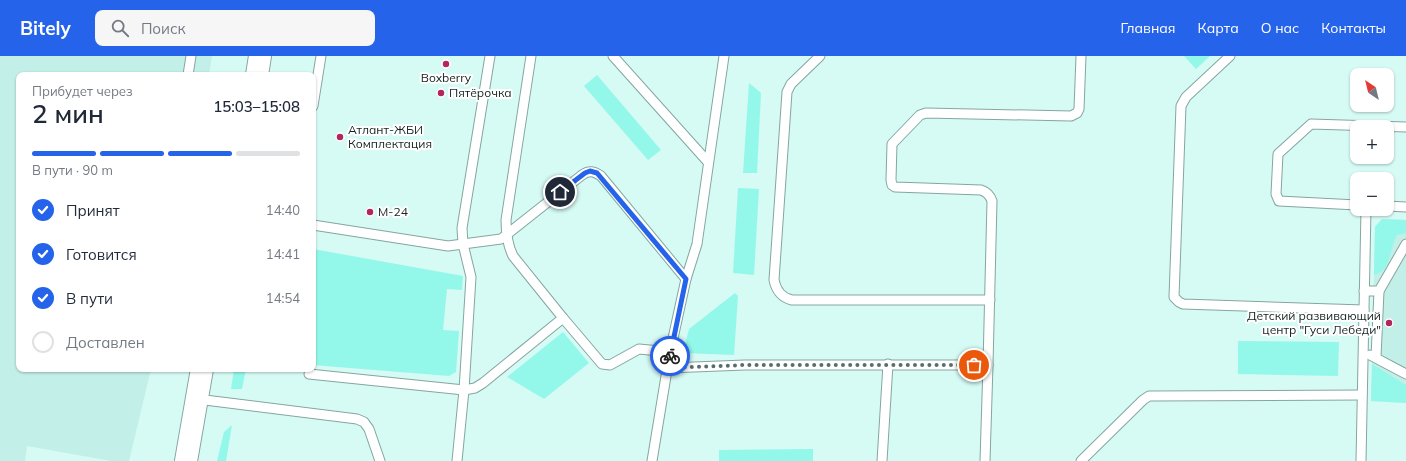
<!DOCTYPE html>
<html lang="ru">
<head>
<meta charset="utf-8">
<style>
  :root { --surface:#fff; --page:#f6f6f7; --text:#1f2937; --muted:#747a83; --line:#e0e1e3; --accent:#2563eb }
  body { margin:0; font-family:Mulish,sans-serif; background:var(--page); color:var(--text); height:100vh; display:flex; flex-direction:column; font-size:15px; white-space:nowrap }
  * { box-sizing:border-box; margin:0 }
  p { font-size:13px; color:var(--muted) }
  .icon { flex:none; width:22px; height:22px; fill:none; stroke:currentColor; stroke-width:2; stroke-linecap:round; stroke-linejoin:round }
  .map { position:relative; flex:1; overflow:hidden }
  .sheet { position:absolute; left:16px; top:16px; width:300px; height:300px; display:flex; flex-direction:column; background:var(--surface); border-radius:8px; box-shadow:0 1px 3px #0004 }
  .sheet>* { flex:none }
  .needle { width:26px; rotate:325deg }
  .fabs { position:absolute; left:1350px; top:12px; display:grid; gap:8px }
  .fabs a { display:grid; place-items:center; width:44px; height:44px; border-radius:8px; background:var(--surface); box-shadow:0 1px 3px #0004; font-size:20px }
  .pin { position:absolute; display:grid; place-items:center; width:34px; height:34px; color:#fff; margin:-17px; border:2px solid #fff; border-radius:50%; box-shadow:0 1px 4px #0007 }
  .courier { position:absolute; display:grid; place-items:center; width:40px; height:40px; margin:-20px; border:3px solid #2563eb; border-radius:50%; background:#fff; color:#222; box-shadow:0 1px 5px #0007 }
  .headline em { font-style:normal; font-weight:600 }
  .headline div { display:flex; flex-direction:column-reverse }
  .headline { display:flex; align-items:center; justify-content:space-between; height:68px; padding:0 16px }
  h1 { font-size:26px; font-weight:600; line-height:30px }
  .bar { display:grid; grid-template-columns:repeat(4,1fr); gap:6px 4px; align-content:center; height:48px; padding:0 16px }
  .bar i { height:5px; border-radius:3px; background:var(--line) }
  .bar .current { background:var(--accent) }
  .bar p { grid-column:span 4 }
  ol { padding:0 16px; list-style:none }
  li { display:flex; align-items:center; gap:12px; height:44px }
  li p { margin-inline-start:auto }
  li .icon { padding:4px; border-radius:50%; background:var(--accent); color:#fff; stroke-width:4 }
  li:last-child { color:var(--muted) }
  li i { width:22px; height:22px; border:2px solid var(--line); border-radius:50% }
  header { display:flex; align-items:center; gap:24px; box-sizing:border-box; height:56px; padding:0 20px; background:var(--accent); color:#fff }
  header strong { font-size:19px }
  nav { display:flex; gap:22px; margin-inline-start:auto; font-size:14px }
  .search { width:280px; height:36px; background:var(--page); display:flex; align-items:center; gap:10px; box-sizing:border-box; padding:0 14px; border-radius:8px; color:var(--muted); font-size:15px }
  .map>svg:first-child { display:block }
  .built { fill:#c2efe8 }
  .green { fill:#93f8ea }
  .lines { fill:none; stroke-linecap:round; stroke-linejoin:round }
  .lane-casing { stroke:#85a6a0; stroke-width:11 }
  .secondary-casing { stroke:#85a6a0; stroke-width:24 }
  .lane { stroke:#fff; stroke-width:9 }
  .secondary { stroke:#fff; stroke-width:22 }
  .done { stroke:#596e6b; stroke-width:4; stroke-dasharray:0 7.2 }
  .route { stroke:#2563eb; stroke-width:5 }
  .poi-dot { fill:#b4265b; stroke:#fff; stroke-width:1.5 }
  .labels { text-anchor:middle; stroke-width:4; stroke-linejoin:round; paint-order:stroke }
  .poi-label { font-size:12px; fill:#152321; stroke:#fff; text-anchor:start }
</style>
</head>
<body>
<header>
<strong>Bitely</strong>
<div class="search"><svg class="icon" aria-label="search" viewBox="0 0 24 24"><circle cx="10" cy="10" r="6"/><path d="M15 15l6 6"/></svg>Поиск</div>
<nav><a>Главная</a><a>Карта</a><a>О нас</a><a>Контакты</a></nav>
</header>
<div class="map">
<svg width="1406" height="405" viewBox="0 0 1406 405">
  <rect width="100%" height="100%" fill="#d6faf4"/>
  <!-- built -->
  <g class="built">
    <path d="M0 0H212L209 19H19V313H151L129 405H111L27 390 25 405H0Z"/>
    <path d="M1382 163 1406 164V347L1371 345 1375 171Z"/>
  </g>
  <!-- green -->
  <g class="green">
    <path d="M1184 0H1210L1196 13Z"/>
    <path d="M597 19 661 94 648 104 584 30Z"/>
    <path d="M749 27 761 37 757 117H743Z"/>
    <path d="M738 132 759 133 754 219 733 217Z"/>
    <path d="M1382 163 1406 164V177L1397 179C1389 192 1392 215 1374 219L1375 171Z"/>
    <path d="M313 193 463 220 462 234 447 233 443 274 459 275 456 316 449 320 313 309Z"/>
    <path d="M735 237 738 240 734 299 683 297 689 273Z"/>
    <path d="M563 276 589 307 544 343 507 321Z"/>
    <path d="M1238 285 1339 286 1338 320 1238 318Z"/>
    <path d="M1372 308 1406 329V347L1371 345Z"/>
    <path d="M234 313H246L242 333H231Z"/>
    <path d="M232 369 226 405H217L224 376Z"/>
    <path d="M813 393V405H719V394Z"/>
  </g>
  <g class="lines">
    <!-- lane casing -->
    <g class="lane-casing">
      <g id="lane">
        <path d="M490 0 462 172 463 188 501 183 582 119C589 114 594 115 601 120L686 223"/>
        <path d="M531 0 506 164C506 177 507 188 513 200L563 262"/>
        <path d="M613 0 708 106"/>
        <path d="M820 0 791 28 787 36 774 224C776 234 782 242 792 244H990"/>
        <path d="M1230 0 1186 41 1181 50 1174 241 1179 246 1183 248 1364 254"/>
        <path d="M188 19 191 0"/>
        <path d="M313 50 321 0"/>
        <path d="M1357 149 1279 145 1276 138 1278 98 1311 68 1406 71"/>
        <path d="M1387 150 1406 151"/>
        <path d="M1364 235H1379L1406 188"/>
        <path d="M1370 299 1406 318"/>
        <path d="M1376 301 1379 235"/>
        <path d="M988 309 992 145C990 139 987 136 981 134L895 131 892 129 891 124 892 88 920 59 926 57 1071 60 1077 57 1079 53 1081 0"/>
        <path d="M668 312 745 309H988L985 405"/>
        <path d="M309 318 464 334 471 221 463 188 448 190 313 169"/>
        <path d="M197 343 357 363 364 366 369 373 380 405"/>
        <path d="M457 405 464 334 475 332 483 327 563 262 602 308 610 309 639 293 670 296"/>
        <path d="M652 405 670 296 686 223 697 188 724 0"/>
        <path d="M882 405 888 308"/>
        <path d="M1081 405 1143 344 1149 340 1362 339"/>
        <path d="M1361 405 1366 153"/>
      </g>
    </g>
    <!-- secondary casing -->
    <g class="secondary-casing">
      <g id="secondary">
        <path d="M257 19 260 0"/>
        <path d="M186 405 202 313"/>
      </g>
    </g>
    <!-- lane -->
    <use href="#lane" class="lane"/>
    <!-- secondary -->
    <use href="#secondary" class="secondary"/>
  </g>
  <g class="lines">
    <!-- done -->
    <path class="done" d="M670 300 668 312 745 309H974"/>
    <!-- route -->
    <path class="route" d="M560 136 585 117 590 115 597 117 686 223 670 300"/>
  </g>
  <!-- markers -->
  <g class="poi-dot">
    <circle cx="446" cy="8" r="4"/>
    <circle cx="441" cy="37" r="4"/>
    <circle cx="340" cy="81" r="4"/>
    <circle cx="370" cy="156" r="4"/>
    <circle cx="1389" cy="267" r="4"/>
  </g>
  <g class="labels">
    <!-- poi labels -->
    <g class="poi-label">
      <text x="446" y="26" text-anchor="middle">Boxberry</text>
      <text x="449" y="41">Пятёрочка</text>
      <text x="348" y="78">Атлант-ЖБИ<tspan x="348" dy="14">Комплектация</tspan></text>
      <text x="378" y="160">М-24</text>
      <text x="1381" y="264" text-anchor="end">Детский развивающий<tspan x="1381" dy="14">центр "Гуси Лебеди"</tspan></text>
    </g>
  </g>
</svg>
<div class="fabs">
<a><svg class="needle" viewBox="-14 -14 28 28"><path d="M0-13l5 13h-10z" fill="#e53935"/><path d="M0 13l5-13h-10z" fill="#747a83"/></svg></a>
<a>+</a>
<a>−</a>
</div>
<div class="pin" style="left:974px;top:309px;background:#ea580c"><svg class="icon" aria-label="bag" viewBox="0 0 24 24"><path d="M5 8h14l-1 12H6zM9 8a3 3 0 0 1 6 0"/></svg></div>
<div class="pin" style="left:560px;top:136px;background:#1f2937"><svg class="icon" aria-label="home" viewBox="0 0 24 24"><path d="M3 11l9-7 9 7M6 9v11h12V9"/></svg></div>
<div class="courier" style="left:670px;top:300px"><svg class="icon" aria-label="bike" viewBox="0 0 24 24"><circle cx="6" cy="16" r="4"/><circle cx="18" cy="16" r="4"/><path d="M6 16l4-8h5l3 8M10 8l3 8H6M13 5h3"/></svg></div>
<section class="sheet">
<div class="headline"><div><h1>2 мин</h1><p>Прибудет через</p></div><em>15:03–15:08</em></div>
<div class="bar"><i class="current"></i><i class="current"></i><i class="current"></i><i></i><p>В пути · 90 m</p></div>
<ol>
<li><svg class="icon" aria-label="check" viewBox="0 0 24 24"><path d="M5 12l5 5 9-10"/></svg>Принят<p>14:40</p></li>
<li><svg class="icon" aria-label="check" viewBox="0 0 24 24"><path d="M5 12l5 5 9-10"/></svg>Готовится<p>14:41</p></li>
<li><svg class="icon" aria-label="check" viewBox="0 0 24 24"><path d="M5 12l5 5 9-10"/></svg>В пути<p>14:54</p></li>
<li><i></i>Доставлен</li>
</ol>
</section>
</div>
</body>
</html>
